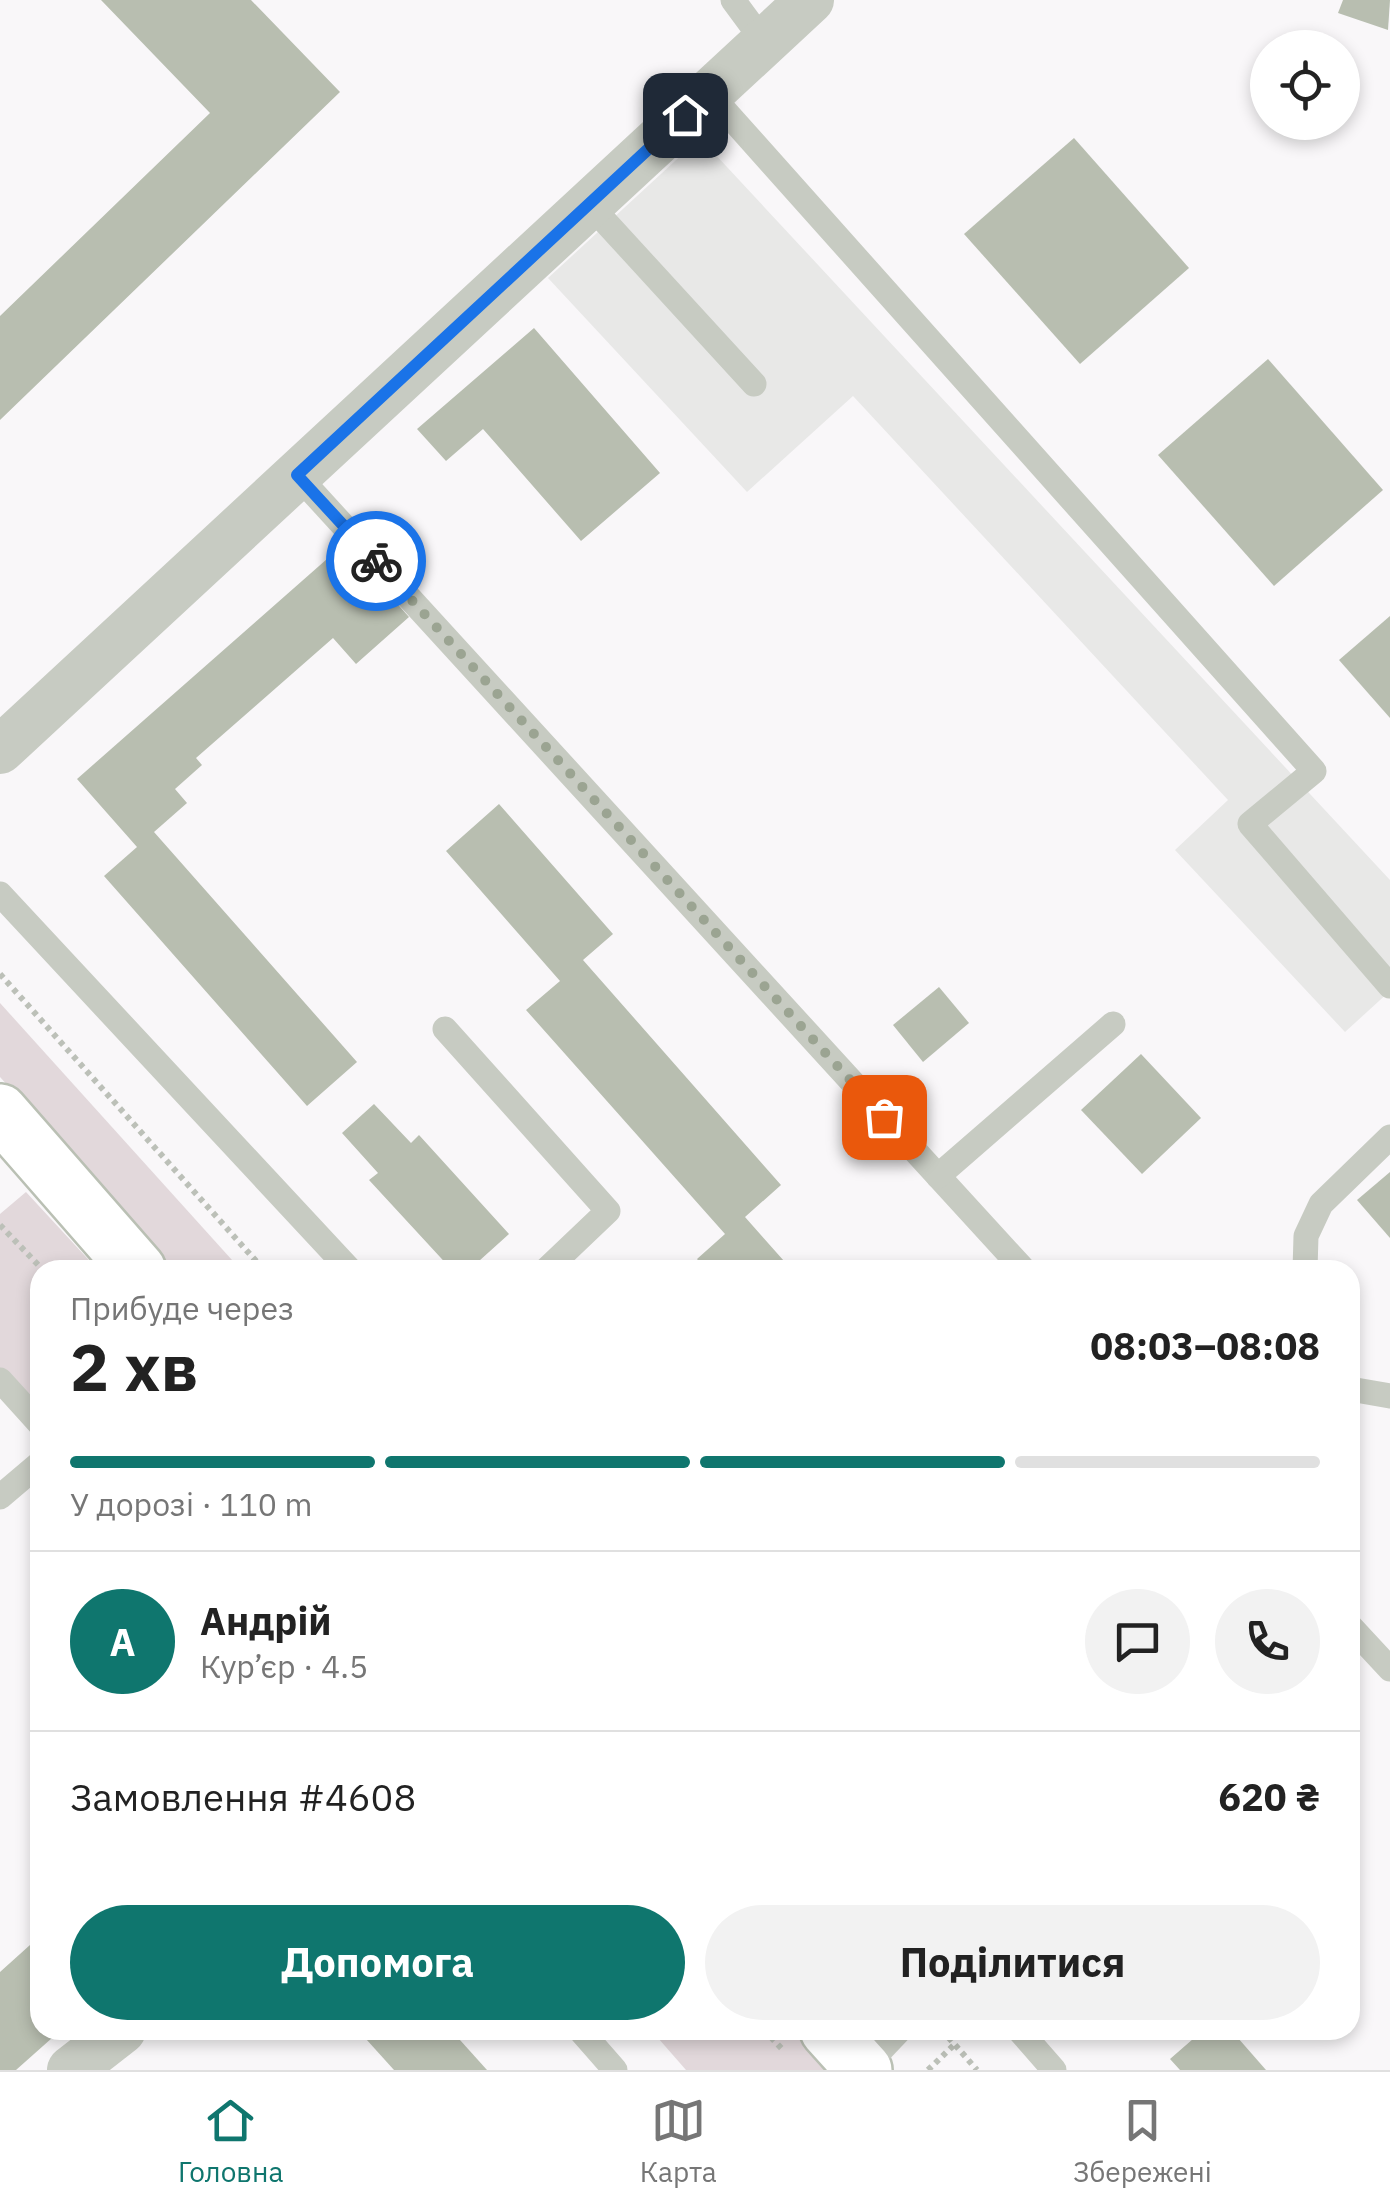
<!DOCTYPE html>
<html lang="uk">
<head>
<meta charset="utf-8">
<style>
  :root { --surface:#fff; --page:#f2f2f2; --text:#222; --muted:#767676; --line:#e0e0e0; --accent:#0f766e }
  body { margin:0; font-family:"IBM Plex Sans",sans-serif; background:var(--page); color:var(--text); height:100vh; display:flex; flex-direction:column; font-size:38px; white-space:nowrap }
  * { box-sizing:border-box; margin:0 }
  p { font-size:32px; color:var(--muted) }
  .icon { flex:none; width:55px; height:55px; fill:none; stroke:currentColor; stroke-width:2; stroke-linecap:round; stroke-linejoin:round }
  .map { position:relative; flex:1; overflow:hidden }
  .details { position:absolute; left:30px; top:1260px; width:1330px; height:780px; display:flex; flex-direction:column; background:var(--surface); border-radius:30px; box-shadow:0 5px 15px #0003 }
  .details>* { flex:none }
  .buttons { position:absolute; left:1250px; top:30px; display:grid; gap:20px }
  .buttons a { display:grid; place-items:center; width:110px; height:110px; border-radius:50%; background:var(--surface); box-shadow:0 5px 15px #0003; font-size:50px }
  .pin { position:absolute; display:grid; place-items:center; width:85px; height:85px; color:#fff; margin:-42px; border-radius:20px; box-shadow:0 5px 15px #0006 }
  .courier { position:absolute; display:grid; place-items:center; width:100px; height:100px; margin:-50px; border:8px solid #1a73e8; border-radius:50%; background:#fff; color:#222; box-shadow:0 2px 12px #0007 }
  .overview em { font-style:normal; font-weight:700 }
  .overview div { display:flex; flex-direction:column-reverse }
  .overview { display:flex; align-items:center; justify-content:space-between; height:170px; padding:0 40px }
  h1 { font-size:65px; font-weight:700; line-height:75px }
  .bar { display:grid; grid-template-columns:repeat(4,1fr); gap:15px 10px; align-content:center; height:120px; padding:0 40px }
  .bar i { height:12px; border-radius:8px; background:var(--line) }
  .bar .active { background:var(--accent) }
  .bar p { grid-column:span 4 }
  .line { display:flex; align-items:center; gap:25px; padding:0 40px; border-top:2px solid var(--line) }
  .line div { flex:1 }
  .round { display:grid; place-items:center; flex:none; width:105px; height:105px; border-radius:52px; background:var(--page) }
  .action { display:flex; gap:20px; margin-top:auto; padding:20px 40px }
  .action a { flex:1; height:115px; border-radius:60px; background:var(--accent); color:#fff; font-size:40px; font-weight:700; line-height:115px; text-align:center }
  .action a+a { background:var(--page); color:var(--text) }
  .dock { display:flex; justify-content:space-around; align-items:center; height:140px; border-top:2px solid var(--line); background:var(--surface); font-size:28px; color:var(--muted) }
  .dock a { display:grid; justify-items:center; gap:5px }
  .dock .active { color:var(--accent) }
  .map>svg:first-child { display:block }
  .built { fill:#e8e8e7 }
  .green { fill:#e2d8db }
  .building { fill:#b8beb0 }
  .lines { fill:none; stroke-linecap:round; stroke-linejoin:round }
  .secondary-casing { stroke:#bac0b4; stroke-width:60 }
  .path { stroke:#bcc0b8; stroke-width:6; stroke-dasharray:5 5; stroke-linecap:butt }
  .lane { stroke:#c7cbc2; stroke-width:25 }
  .street { stroke:#c7cbc2; stroke-width:48 }
  .secondary { stroke:#fff; stroke-width:55 }
  .done { stroke:#9ba492; stroke-width:10; stroke-dasharray:0 18 }
  .route { stroke:#1a73e8; stroke-width:12 }
</style>
</head>
<body>
<div class="map">
<svg width="1390" height="2070" viewBox="0 0 1390 2070">
  <rect width="100%" height="100%" fill="#f9f7f9"/>
  <!-- built -->
  <path class="built" d="M700 138 1390 880V991L1345 1032 1175 850 1228 800 853 396 747 492 548 278Z"/>
  <!-- green -->
  <g class="green">
    <path d="M0 1003 241 1270H175L0 1077Z"/>
    <path d="M26 1192 98 1270H40V1413L0 1369V1214Z"/>
    <path d="M651 2030H793L826 2070H686Z"/>
  </g>
  <!-- building -->
  <g class="building">
    <path d="M101 0H251L340 92 0 420V316L210 113Z"/>
    <path d="M1343 0H1390L1388 30 1338 13Z"/>
    <path d="M1074 138 1189 268 1080 364 964 234Z"/>
    <path d="M534 328 660 473 581 541 483 429 446 461 417 429Z"/>
    <path d="M1268 359 1383 490 1274 586 1158 455Z"/>
    <path d="M344 544 409 617 356 664 333 638 196 758 202 765 175 789 187 803 154 832 357 1062 307 1106 104 876 137 847 77 779Z"/>
    <path d="M1390 616V718L1339 660Z"/>
    <path d="M499 804 613 934 583 960 781 1185 745 1217 792 1270H706L697 1259 725 1234 526 1010 560 981 446 851Z"/>
    <path d="M939 987 969 1023 923 1062 893 1025Z"/>
    <path d="M1141 1054 1201 1118 1142 1174 1081 1110Z"/>
    <path d="M374 1104 411 1143 419 1135 509 1234 469 1270H452L369 1180 378 1173 342 1133Z"/>
    <path d="M1390 1172V1238L1357 1200Z"/>
    <path d="M40 1936V2030H61L16 2070H0V1972Z"/>
    <path d="M376 2030H451L487 2070H394L366 2039Z"/>
    <path d="M1199 2030H1231L1266 2070H1180L1170 2059 1201 2032Z"/>
  </g>
  <g class="lines">
    <!-- secondary casing -->
    <g class="secondary-casing">
      <g id="secondary">
        <path d="M0 1112 138 1270"/>
        <path d="M828 2030 864 2070"/>
      </g>
    </g>
    <!-- path -->
    <g class="path">
      <path d="M0 974 264 1270"/>
      <path d="M0 1225 43 1270"/>
      <path d="M764 2030 784 2051"/>
      <path d="M942 2030 977 2070"/>
      <path d="M928 2070 955 2044"/>
    </g>
    <!-- lane -->
    <g class="lane">
      <path d="M733 0 764 42"/>
      <path d="M709 93 1314 771 1250 824 1390 986"/>
      <path d="M589 204 754 384"/>
      <path d="M297 475 1024 1270"/>
      <path d="M0 894 350 1270"/>
      <path d="M445 1029 608 1211 546 1270"/>
      <path d="M938 1176 1113 1024"/>
      <path d="M1305 1270 1306 1236 1321 1204 1390 1137"/>
      <path d="M0 1380 40 1424"/>
      <path d="M1350 1389 1390 1396"/>
      <path d="M0 1497 40 1463"/>
      <path d="M1350 1626 1390 1669"/>
      <path d="M580 2030 615 2070"/>
      <path d="M1019 2030 1054 2070"/>
      <path d="M862 2070 900 2030"/>
    </g>
    <!-- street -->
    <g class="street">
      <path d="M0 750 810 0"/>
      <path d="M71 2070 122 2030"/>
    </g>
    <!-- secondary -->
    <use href="#secondary" class="secondary"/>
  </g>
  <g class="lines">
    <!-- done -->
    <path class="done" d="M376 561 884 1117"/>
    <!-- route -->
    <path class="route" d="M376 561 297 475 685 115"/>
  </g>
</svg>
<div class="buttons">
<a><svg class="icon" aria-label="locate" viewBox="0 0 24 24"><circle cx="12" cy="12" r="6"/><path d="M12 2v4M12 18v4M2 12h4M18 12h4"/></svg></a>
</div>
<div class="pin" style="left:884px;top:1117px;background:#ea580c"><svg class="icon" aria-label="bag" viewBox="0 0 24 24"><path d="M5 8h14l-1 12H6zM9 8a3 3 0 0 1 6 0"/></svg></div>
<div class="pin" style="left:685px;top:115px;background:#1f2937"><svg class="icon" aria-label="home" viewBox="0 0 24 24"><path d="M3 11l9-7 9 7M6 9v11h12V9"/></svg></div>
<div class="courier" style="left:376px;top:561px"><svg class="icon" aria-label="bike" viewBox="0 0 24 24"><circle cx="6" cy="16" r="4"/><circle cx="18" cy="16" r="4"/><path d="M6 16l4-8h5l3 8M10 8l3 8H6M13 5h3"/></svg></div>
<section class="details">
<div class="overview"><div><h1>2 хв</h1><p>Прибуде через</p></div><em>08:03–08:08</em></div>
<div class="bar"><i class="active"></i><i class="active"></i><i class="active"></i><i></i><p>У дорозі · 110 m</p></div>
<div class="line" style="height:180px"><b class="round" style="background:var(--accent);color:#fff">А</b><div><b>Андрій</b><p>Кур’єр · 4.5</p></div><a class="round"><svg class="icon" aria-label="chat" viewBox="0 0 24 24"><path d="M4 5h16v11H9l-5 4z"/></svg></a><a class="round"><svg class="icon" aria-label="phone" viewBox="0 0 24 24"><path d="M5 4h4l2 5-3 2q2 4 5 5l2-3 5 2v4C11 20 4 13 5 4z"/></svg></a></div>
<div class="line" style="height:130px"><div>Замовлення #4608</div><b>620 ₴</b></div>
<div class="action"><a>Допомога</a><a>Поділитися</a></div>
</section>
</div>
<nav class="dock">
<a class="active"><svg class="icon" aria-label="home" viewBox="0 0 24 24"><path d="M3 11l9-7 9 7M6 9v11h12V9"/></svg>Головна</a>
<a><svg class="icon" aria-label="map" viewBox="0 0 24 24"><path d="M3 6l6-2 6 2 6-2v14l-6 2-6-2-6 2zM9 4v14M15 6v14"/></svg>Карта</a>
<a><svg class="icon" aria-label="saved" viewBox="0 0 24 24"><path d="M7 4h10v16l-5-4-5 4z"/></svg>Збережені</a>
</nav>
</body>
</html>
